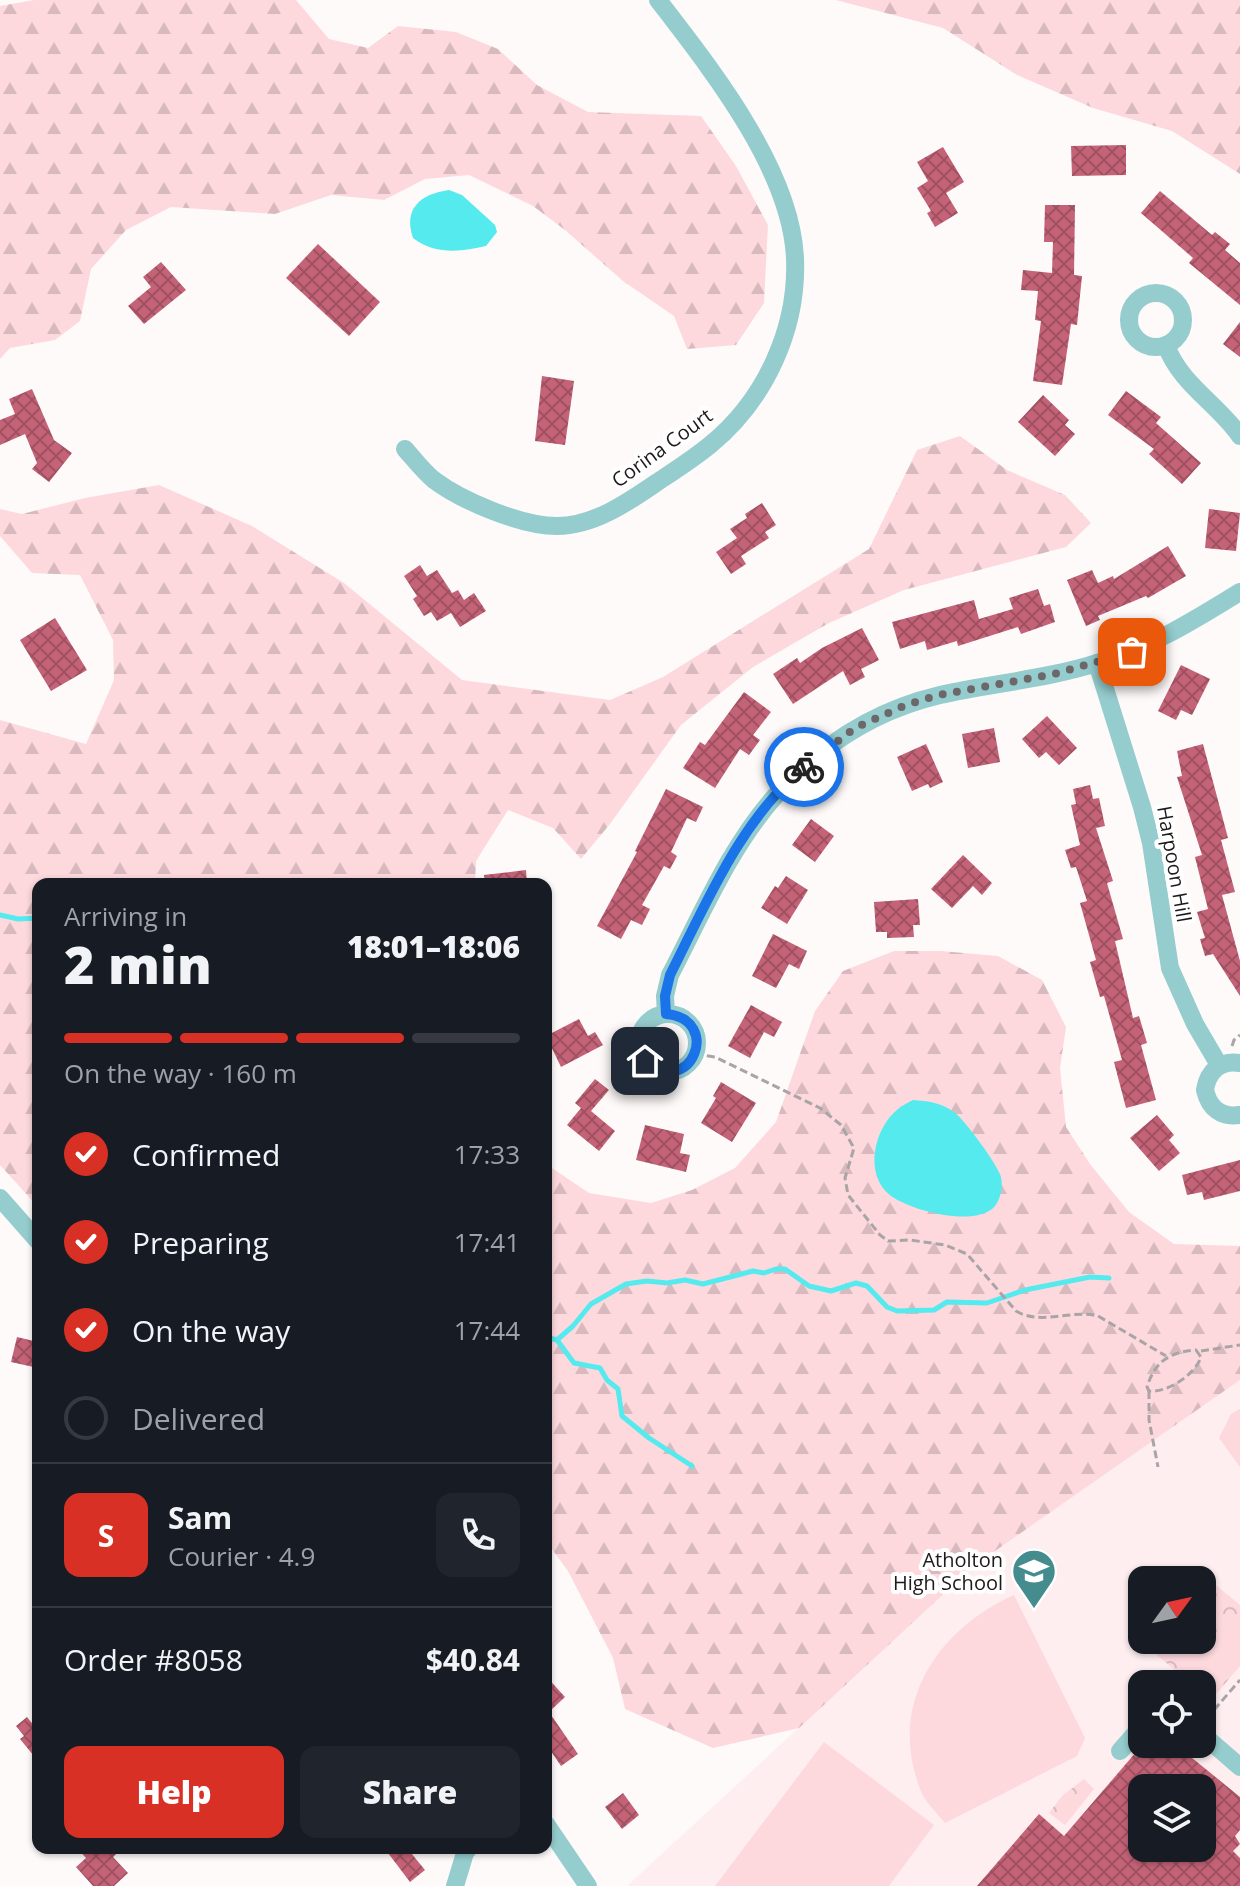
<!DOCTYPE html>
<html lang="en">
<head>
<meta charset="utf-8">
<style>
  :root { --surface:#171b24; --page:#20242c; --text:#f1f3f6; --muted:#9ea1a6; --line:#363941; --accent:#d93025 }
  body { margin:0; font-family:"Open Sans",sans-serif; background:var(--page); color:var(--text); height:100vh; display:flex; flex-direction:column; font-size:30px; white-space:nowrap }
  * { box-sizing:border-box; margin:0 }
  p { font-size:26px; color:var(--muted) }
  .icon { flex:none; width:44px; height:44px; fill:none; stroke:currentColor; stroke-width:2; stroke-linecap:round; stroke-linejoin:round }
  .map { position:relative; flex:1; overflow:hidden }
  .sheet { position:absolute; left:32px; top:878px; width:520px; height:976px; display:flex; flex-direction:column; background:var(--surface); border-radius:16px; box-shadow:0 2px 6px #0004 }
  .sheet>* { flex:none }
  .needle { width:52px; rotate:57deg }
  .buttons { position:absolute; left:1128px; top:1566px; display:grid; gap:16px }
  .buttons a { display:grid; place-items:center; width:88px; height:88px; border-radius:16px; background:var(--surface); box-shadow:0 2px 6px #0004; font-size:40px }
  .pin { position:absolute; display:grid; place-items:center; width:68px; height:68px; color:#fff; margin:-34px; border-radius:16px; box-shadow:0 4px 12px #0006 }
  .courier { position:absolute; display:grid; place-items:center; width:80px; height:80px; margin:-40px; border:6px solid #1a73e8; border-radius:50%; background:#fff; color:#222; box-shadow:0 2px 10px #0007 }
  .overview em { font-style:normal; font-weight:800 }
  .overview div { display:flex; flex-direction:column-reverse }
  .overview { display:flex; align-items:center; justify-content:space-between; height:136px; padding:0 32px }
  h1 { font-size:52px; font-weight:800; line-height:60px }
  .bar { display:grid; grid-template-columns:repeat(4,1fr); gap:12px 8px; align-content:center; height:96px; padding:0 32px }
  .bar i { height:10px; border-radius:6px; background:var(--line) }
  .bar .current { background:var(--accent) }
  .bar p { grid-column:span 4 }
  .line { display:flex; align-items:center; gap:20px; padding:0 32px; border-top:2px solid var(--line) }
  .line div { flex:1 }
  .round { display:grid; place-items:center; flex:none; width:84px; height:84px; border-radius:16px; background:var(--page) }
  ol { padding:0 32px; list-style:none }
  li { display:flex; align-items:center; gap:24px; height:88px }
  li p { margin-inline-start:auto }
  li .icon { padding:8px; border-radius:50%; background:var(--accent); color:#fff; stroke-width:4 }
  li:last-child { color:var(--muted) }
  li i { width:44px; height:44px; border:4px solid var(--line); border-radius:50% }
  .action { display:flex; gap:16px; margin-top:auto; padding:16px 32px }
  .action a { flex:1; height:92px; border-radius:16px; background:var(--accent); color:#fff; font-size:32px; font-weight:800; line-height:92px; text-align:center }
  .action a+a { background:var(--page); color:var(--text) }
  .map>svg:first-child { display:block }
  .built { fill:#feeef0; fill-rule:evenodd }
  .forest { fill:url(#forest-firs) }
  .park { fill:url(#park-crowns) }
  .pitch { fill:#fdd9de }
  .water { fill:#54eaee }
  .lines { fill:none; stroke-linecap:round; stroke-linejoin:round }
  .stream { stroke:#54eaee; stroke-width:5 }
  .building { fill:url(#building-cross-hatch); fill-rule:evenodd }
  .path { stroke:#a9a5a6; stroke-width:3; stroke-dasharray:8 4; stroke-linecap:butt }
  .minor { stroke:#95cccd; stroke-width:18 }
  .done { stroke:#6c6869; stroke-width:8; stroke-dasharray:0 14.4 }
  .route { stroke:#1a73e8; stroke-width:10 }
  .labels { text-anchor:middle; stroke-width:8; stroke-linejoin:round; paint-order:stroke }
  .street-label { font-size:20px; fill:#1e1a1b; stroke:#fff }
  .poi-label { font-size:20px; fill:#1e1a1b; stroke:#fff; text-anchor:end }
</style>
</head>
<body>
<div class="map">
<svg width="1240" height="1886" viewBox="0 0 1240 1886">
  <defs>
    <pattern id="forest-firs" width="22" height="20" patternUnits="userSpaceOnUse" patternTransform="scale(2)"><rect width="22" height="20" fill="#fdd9de"/><path d="M5 1l3.5 6h-7zM16 11l3.5 6h-7z" fill="#d8babe"/></pattern>
    <pattern id="park-crowns" width="20" height="18" patternUnits="userSpaceOnUse" patternTransform="scale(2)"><rect width="20" height="18" fill="#fdd9de"/><path d="M2 6a3 3 0 1 1 6 0M12 15a3 3 0 1 1 6 0" fill="none" stroke="#d8babe"/></pattern>
    <pattern id="building-cross-hatch" width="8" height="8" patternUnits="userSpaceOnUse" patternTransform="scale(2)"><rect width="8" height="8" fill="#c46377"/><path d="M0 0l8 8M0 8l8-8" fill="none" stroke="#9f5161"/></pattern>
  </defs>
  <rect width="100%" height="100%" fill="#fefafa"/>
  <!-- built -->
  <path class="built" d="M1240 1380V1886H627L975 1565ZM1142 1580H1202V1640H1142ZM1142 1684H1202V1744H1142ZM1142 1788H1202V1848H1142Z"/>
  <!-- forest -->
  <g class="forest">
    <path d="M34 0H296L329 39 368 48 398 26 456 32 498 49 537 85 588 112 701 116 736 166 768 225 764 303 736 345 687 349 674 316 623 281 565 230 533 206 469 175 425 179 384 200 331 195 275 214 171 207 126 230 91 269 80 321 55 340 10 348 0 359V6Z"/>
    <path d="M836 0H1240V174L1172 131 1093 108 1017 75 943 28Z"/>
    <path d="M960 436 1007 470 1065 495 1091 523 1066 547 904 590 829 623 753 667 681 725 610 824 581 859 553 828 508 810 476 861 475 884H38V1207L0 1165V720L86 744 114 680 113 640 80 575 32 573 0 536V509L22 514 85 498 159 485 252 526 344 583 462 680 610 700 663 677 869 549 917 450Z"/>
    <path d="M894 951H941L998 956 1042 980 1066 1027 1060 1068 1066 1127 1090 1164 1129 1212 1174 1244 1240 1246V1380L975 1565 799 1728 713 1748 625 1709 613 1658 568 1571 546 1541V1164L589 1193 651 1203 692 1190 735 1168 776 1122 815 1011 843 971Z"/>
  </g>
  <!-- park -->
  <g class="park">
    <path d="M1206 1577 1240 1605V1666L1211 1700 1202 1692V1684H1192L1147 1647 1153 1640H1202V1581Z"/>
    <path d="M1084 1779 1094 1789 1065 1825 1049 1813 1062 1796Z"/>
  </g>
  <!-- pitch -->
  <g class="pitch">
    <path d="M1240 1409V1467L1219 1438 1231 1414Z"/>
    <path d="M1202 1594 1223 1612 1202 1637Z"/>
    <path d="M1014 1595 1085 1738 1077 1756 945 1823C937 1813 924 1801 920 1789 887 1704 938 1629 1014 1595Z"/>
    <path d="M1231 1618 1240 1626V1650L1213 1682 1192 1664Z"/>
    <path d="M824 1742 934 1825 889 1886H715Z"/>
  </g>
  <!-- water -->
  <g class="water">
    <path d="M449 190 462 195 495 225 497 232 486 246C461 252 435 255 413 238 403 209 420 194 449 190Z"/>
    <path d="M913 1100C928 1101 942 1103 954 1112 964 1119 998 1165 1001 1177 1003 1186 1001 1198 995 1206 976 1228 912 1211 891 1196 863 1175 874 1128 898 1109 902 1105 908 1103 913 1100Z"/>
  </g>
  <g class="lines">
    <!-- stream -->
    <g class="stream">
      <path d="M0 915 18 919 38 918"/>
      <path d="M546 1337 557 1340 574 1363 600 1368 607 1380 618 1389 622 1416 649 1438 692 1466"/>
      <path d="M557 1340 573 1326 591 1304 626 1284 647 1281 667 1283 685 1280 703 1284 753 1271 764 1273 776 1269H785L809 1286 831 1291 856 1283 867 1286 887 1307 897 1311 934 1310 947 1302 987 1303 1025 1290 1090 1277 1109 1278"/>
    </g>
  </g>
  <!-- building -->
  <g class="building">
    <path d="M1126 145V175L1072 176 1071 146Z"/>
    <path d="M943 147 964 182 946 193 958 213 935 227 927 213 931 211 917 188 928 181 917 162Z"/>
    <path d="M1160 191 1212 235 1215 232 1230 244 1225 250 1240 263V305L1189 263 1193 258 1141 213Z"/>
    <path d="M1045 205H1075L1074 275 1082 276 1077 325 1071 324 1062 385 1033 381 1041 321 1035 320 1038 291 1021 290 1023 270 1052 273 1053 242H1044Z"/>
    <path d="M318 244 380 302 349 336 286 278Z"/>
    <path d="M161 262 186 290 144 324 128 306 151 287 143 277Z"/>
    <path d="M1240 322V357L1223 344Z"/>
    <path d="M542 376 574 381 565 445 535 441Z"/>
    <path d="M32 389 54 440 72 453 49 482 32 469 37 463 25 434 0 445V420L15 414 9 399Z"/>
    <path d="M1126 391 1161 417 1156 423 1201 463 1182 484 1149 454 1154 449 1108 415Z"/>
    <path d="M1043 395 1069 420 1065 425 1075 434 1055 456 1018 422Z"/>
    <path d="M762 503 776 525 765 532 769 538 741 556 746 564 731 574 716 552 737 538 730 529 747 518 745 514Z"/>
    <path d="M1209 509 1240 513 1236 551 1205 548Z"/>
    <path d="M1168 546 1186 576 1148 598 1146 596 1098 616 1100 620 1086 626 1067 580 1092 570 1098 583 1113 576 1114 579Z"/>
    <path d="M420 565 427 576 437 570 452 593 458 590 464 600 474 593 486 611 460 627 451 613 437 621 431 612 424 616 413 599 417 596 404 576Z"/>
    <path d="M1038 589 1044 606 1050 604 1055 622 1021 634 1018 627 958 646 957 641 927 650 925 641 900 649 892 622 974 600 979 619 1013 609 1009 598Z"/>
    <path d="M55 618 87 670 51 691 20 640Z"/>
    <path d="M862 628 879 660 861 669 865 677 850 685 843 671 793 704 773 674 797 658 800 663 822 648Z"/>
    <path d="M1181 665 1210 679 1192 715 1181 710 1176 720 1158 711Z"/>
    <path d="M744 692 771 712 753 735 760 740 749 755 740 749 715 788 683 768 700 742 705 745Z"/>
    <path d="M1047 716 1077 748 1059 765 1046 752 1039 758 1022 739Z"/>
    <path d="M994 728 1000 762 968 768 962 734Z"/>
    <path d="M926 744 943 782 930 788 928 784 912 791 897 757Z"/>
    <path d="M1203 744 1228 838 1221 840 1235 892 1222 895 1240 961V996L1213 954 1205 956 1200 939 1205 938 1197 912 1208 909 1195 857 1202 855 1177 777 1182 776 1177 751Z"/>
    <path d="M1090 785 1093 799 1099 798 1105 826 1096 828 1113 881 1107 883 1123 939 1115 941 1133 1018 1139 1016 1147 1043 1141 1045 1156 1100 1126 1108 1114 1062 1122 1060 1104 996 1100 997 1090 962 1096 960 1080 903 1087 901 1076 867 1071 868 1065 850 1080 845 1071 805 1076 804 1073 789Z"/>
    <path d="M666 789 703 807 696 822 687 818 671 852 677 856 670 869 664 866 642 905 650 909 642 925 631 920 621 939 597 926 637 852 635 851Z"/>
    <path d="M811 819 834 836 815 862 792 845Z"/>
    <path d="M963 855 992 883 982 895 973 886 952 908 931 889Z"/>
    <path d="M526 870 527 884H485L484 875Z"/>
    <path d="M786 876 808 890 787 924 761 908 775 886 778 888Z"/>
    <path d="M918 899 920 925H913L914 937 887 938V932H876L874 902Z"/>
    <path d="M773 934 807 951 799 969 789 964 776 988 752 976Z"/>
    <path d="M751 1005 782 1022 774 1037 764 1032 750 1058 728 1046Z"/>
    <path d="M579 1019 588 1036 595 1032 603 1045 561 1067 546 1036Z"/>
    <path d="M595 1079 609 1090 591 1111 615 1131 599 1151 567 1125 581 1108 575 1103Z"/>
    <path d="M721 1082 756 1103 732 1142 701 1123 716 1098 713 1096Z"/>
    <path d="M1157 1115 1174 1135 1169 1140 1180 1153 1159 1171 1130 1138Z"/>
    <path d="M645 1125 684 1134 680 1153 690 1155 686 1172 636 1160Z"/>
    <path d="M1240 1160V1191L1204 1200 1202 1192 1187 1195 1182 1175Z"/>
    <path d="M17 1337 38 1342V1368L11 1362Z"/>
    <path d="M546 1676 565 1697 549 1712 578 1754 561 1766 546 1744Z"/>
    <path d="M27 1717 35 1727 38 1724V1761L20 1739 24 1736 16 1726Z"/>
    <path d="M1143 1744H1175L1240 1797V1830L1235 1836 1240 1844 1233 1851 1240 1858V1886H977L1039 1814 1064 1836ZM1142 1788H1202V1848H1142Z"/>
    <path d="M623 1793 639 1815 622 1829 605 1807Z"/>
    <path d="M77 1848H123L113 1857 128 1873 114 1886H93L76 1867 86 1858Z"/>
    <path d="M394 1848H407L425 1870 410 1882 388 1853Z"/>
  </g>
  <g class="lines">
    <!-- path -->
    <g class="path">
      <path d="M1232 1046 1234 1040 1240 1035"/>
      <path d="M695 1054 715 1057 820 1108 841 1125 854 1148 845 1178 848 1195 880 1235 888 1241 910 1240 945 1245 967 1254 1016 1311C1041 1326 1071 1309 1098 1316L1166 1356"/>
      <path d="M1196 1350 1201 1357C1195 1375 1167 1393 1149 1391L1147 1387C1155 1361 1170 1352 1196 1350Z"/>
      <path d="M1201 1351 1240 1345"/>
      <path d="M1149 1391V1420L1158 1467"/>
      <path d="M1206 1719 1240 1680"/>
    </g>
    <!-- minor -->
    <g class="minor">
      <circle cx="1156" cy="320" r="27"/>
      <path d="M1166 345C1180 384 1217 403 1240 436"/>
      <path d="M405 449C414 459 423 471 434 480 462 501 521 526 557 526 593 526 627 503 656 483 674 471 693 459 710 445 765 400 798 329 795 258 791 169 711 69 658 0"/>
      <path d="M1097 663 1142 807 1151 843 1170 968 1195 1024 1219 1065"/>
      <path d="M666 1014 665 996 670 975C702 914 730 846 777 794 821 745 876 710 940 695 993 683 1048 679 1100 662 1151 647 1195 620 1240 592"/>
      <circle cx="668" cy="1043" r="29"/>
      <path d="M1240 1063C1220 1060 1208 1071 1205 1090 1209 1108 1221 1118 1240 1115"/>
      <path d="M0 1198 38 1241"/>
      <path d="M1202 1734 1240 1767"/>
      <path d="M1120 1751 1142 1726"/>
      <path d="M546 1824 588 1886"/>
      <path d="M455 1886 465 1853 469 1848"/>
    </g>
  </g>
  <g class="lines">
    <!-- done -->
    <path class="done" d="M804 767 855 728 906 705 939 695 1054 674 1132 652"/>
    <!-- route -->
    <path class="route" d="M645 1061C691 1100 723 1019 666 1014L665 996 670 975C707 902 740 821 804 767"/>
  </g>
  <!-- icons -->
  <defs>
    <g id="school-pin" transform="scale(2.3)"><path d="M0 17L-7.5 6A9.5 9.5 0 1 1 7.5 6Z" fill="#448c8e" stroke="#fff"/><path d="M0-5L7-2L0 1L-7-2ZM-4 1L0 2.5L4 1V4Q0 6-4 4Z" fill="#fff"/></g>
  </defs>
  <g fill-rule="evenodd">
    <use href="#school-pin" x="1034" y="1571"/>
  </g>
  <g class="labels">
    <!-- street labels -->
    <g class="street-label">
      <text transform="translate(662 448) rotate(-36)" y="7">Corina Court</text>
      <text transform="translate(1174 864) rotate(80)" y="7">Harpoon Hill</text>
    </g>
    <!-- poi labels -->
    <g class="poi-label">
      <text x="1003" y="1567">Atholton<tspan x="1003" dy="23">High School</tspan></text>
    </g>
  </g>
</svg>
<div class="buttons">
<a><svg class="needle" viewBox="-14 -14 28 28"><path d="M0-13l5 13h-10z" fill="#e53935"/><path d="M0 13l5-13h-10z" fill="#9ea1a6"/></svg></a>
<a><svg class="icon" aria-label="locate" viewBox="0 0 24 24"><circle cx="12" cy="12" r="6"/><path d="M12 2v4M12 18v4M2 12h4M18 12h4"/></svg></a>
<a><svg class="icon" aria-label="layers" viewBox="0 0 24 24"><path d="M12 4l9 5-9 5-9-5zM3 14l9 5 9-5"/></svg></a>
</div>
<div class="pin" style="left:1132px;top:652px;background:#ea580c"><svg class="icon" aria-label="bag" viewBox="0 0 24 24"><path d="M5 8h14l-1 12H6zM9 8a3 3 0 0 1 6 0"/></svg></div>
<div class="pin" style="left:645px;top:1061px;background:#1f2937"><svg class="icon" aria-label="home" viewBox="0 0 24 24"><path d="M3 11l9-7 9 7M6 9v11h12V9"/></svg></div>
<div class="courier" style="left:804px;top:767px"><svg class="icon" aria-label="bike" viewBox="0 0 24 24"><circle cx="6" cy="16" r="4"/><circle cx="18" cy="16" r="4"/><path d="M6 16l4-8h5l3 8M10 8l3 8H6M13 5h3"/></svg></div>
<section class="sheet">
<div class="overview"><div><h1>2 min</h1><p>Arriving in</p></div><em>18:01–18:06</em></div>
<div class="bar"><i class="current"></i><i class="current"></i><i class="current"></i><i></i><p>On the way · 160 m</p></div>
<ol>
<li><svg class="icon" aria-label="check" viewBox="0 0 24 24"><path d="M5 12l5 5 9-10"/></svg>Confirmed<p>17:33</p></li>
<li><svg class="icon" aria-label="check" viewBox="0 0 24 24"><path d="M5 12l5 5 9-10"/></svg>Preparing<p>17:41</p></li>
<li><svg class="icon" aria-label="check" viewBox="0 0 24 24"><path d="M5 12l5 5 9-10"/></svg>On the way<p>17:44</p></li>
<li><i></i>Delivered</li>
</ol>
<div class="line" style="height:144px"><b class="round" style="background:var(--accent);color:#fff">S</b><div><b>Sam</b><p>Courier · 4.9</p></div><a class="round"><svg class="icon" aria-label="phone" viewBox="0 0 24 24"><path d="M5 4h4l2 5-3 2q2 4 5 5l2-3 5 2v4C11 20 4 13 5 4z"/></svg></a></div>
<div class="line" style="height:104px"><div>Order #8058</div><b>$40.84</b></div>
<div class="action"><a>Help</a><a>Share</a></div>
</section>
</div>
</body>
</html>
